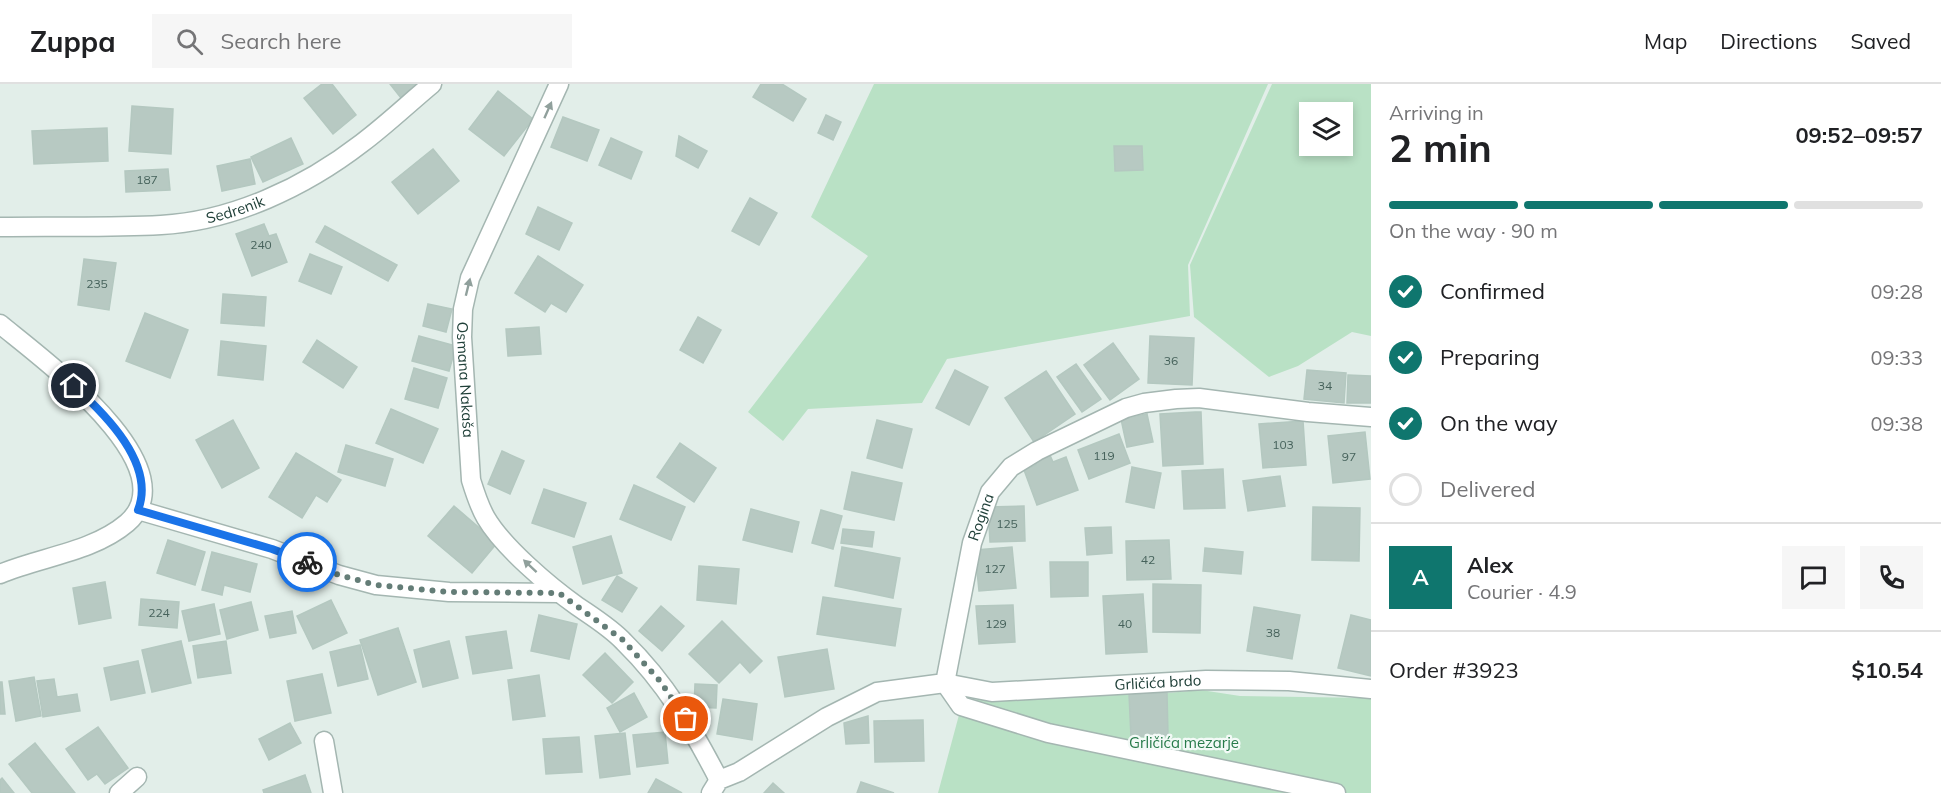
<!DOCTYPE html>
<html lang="en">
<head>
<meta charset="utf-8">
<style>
  :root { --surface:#fff; --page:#f6f6f6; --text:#202124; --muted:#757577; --line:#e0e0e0; --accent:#0f766e }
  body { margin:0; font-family:Mulish,sans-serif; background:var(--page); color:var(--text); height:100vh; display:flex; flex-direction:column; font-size:22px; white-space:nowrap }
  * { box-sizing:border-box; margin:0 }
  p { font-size:20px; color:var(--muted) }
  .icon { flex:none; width:33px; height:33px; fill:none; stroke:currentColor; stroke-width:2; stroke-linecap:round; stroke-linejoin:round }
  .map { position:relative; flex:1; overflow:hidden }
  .side { display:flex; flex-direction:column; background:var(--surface); width:570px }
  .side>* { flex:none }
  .buttons { position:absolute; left:1299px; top:18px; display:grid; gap:12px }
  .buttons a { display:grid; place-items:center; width:54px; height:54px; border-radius:0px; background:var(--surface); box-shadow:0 3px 9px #0003; font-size:30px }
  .pin { position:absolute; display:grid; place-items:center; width:51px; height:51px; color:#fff; margin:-26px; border:3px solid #fff; border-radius:50%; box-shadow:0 2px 6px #0007 }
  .courier { position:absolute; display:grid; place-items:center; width:60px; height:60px; margin:-30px; border:4px solid #1a73e8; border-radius:50%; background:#fff; color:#222; box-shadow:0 2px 8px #0007 }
  .overview em { font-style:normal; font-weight:700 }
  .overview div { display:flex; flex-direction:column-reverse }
  .overview { display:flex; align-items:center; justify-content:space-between; height:102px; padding:0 18px }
  h1 { font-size:39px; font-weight:700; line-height:45px }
  .bar { display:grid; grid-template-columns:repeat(4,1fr); gap:9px 6px; align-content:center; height:72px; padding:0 18px }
  .bar i { height:8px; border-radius:4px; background:var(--line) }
  .bar .active { background:var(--accent) }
  .bar p { grid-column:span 4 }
  .line { display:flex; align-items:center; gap:15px; padding:0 18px; border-top:2px solid var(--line) }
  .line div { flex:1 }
  .round { display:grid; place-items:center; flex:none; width:63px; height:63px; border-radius:0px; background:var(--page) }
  ol { padding:0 18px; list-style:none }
  li { display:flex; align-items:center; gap:18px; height:66px }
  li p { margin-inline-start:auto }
  li .icon { padding:6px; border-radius:50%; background:var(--accent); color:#fff; stroke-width:4 }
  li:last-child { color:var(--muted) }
  li i { width:33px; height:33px; border:3px solid var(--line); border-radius:50% }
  header { display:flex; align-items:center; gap:36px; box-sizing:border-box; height:84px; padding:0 30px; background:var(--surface); border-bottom:2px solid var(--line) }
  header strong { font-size:28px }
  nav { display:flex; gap:33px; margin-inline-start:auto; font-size:21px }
  .search { width:420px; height:54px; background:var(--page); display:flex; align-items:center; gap:15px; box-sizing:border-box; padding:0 21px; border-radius:0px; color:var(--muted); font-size:22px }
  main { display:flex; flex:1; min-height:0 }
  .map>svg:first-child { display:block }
  .green { fill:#b9e1c5; fill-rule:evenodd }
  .building { fill:#b7c9c2; stroke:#b4c8c0; stroke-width:1.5 }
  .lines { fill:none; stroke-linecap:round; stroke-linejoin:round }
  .minor-casing { stroke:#a4b6b1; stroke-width:21 }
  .minor { stroke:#fff; stroke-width:18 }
  .oneway { fill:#90a09c }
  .done { stroke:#647d77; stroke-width:6; stroke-dasharray:0 10.8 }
  .route { stroke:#1a73e8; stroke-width:8 }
  .labels { text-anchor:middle; stroke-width:4.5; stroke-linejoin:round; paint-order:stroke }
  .number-label { font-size:12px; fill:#46625b }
  .street-label { font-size:15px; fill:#204039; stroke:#f3faf7 }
  .park-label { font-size:15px; fill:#277b4a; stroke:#f3faf7 }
</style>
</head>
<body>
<header>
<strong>Zuppa</strong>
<div class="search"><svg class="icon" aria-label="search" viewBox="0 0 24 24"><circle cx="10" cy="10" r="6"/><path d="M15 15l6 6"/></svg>Search here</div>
<nav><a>Map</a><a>Directions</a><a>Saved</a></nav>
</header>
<main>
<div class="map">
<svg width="1371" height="709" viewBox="0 0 1371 709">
  <rect width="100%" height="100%" fill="#e2eee9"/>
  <!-- green -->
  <g class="green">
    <path d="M874 0H1268L1188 181 1190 232 947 275 922 319 808 325 783 357 748 328 868 172 811 133Z"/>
    <path d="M1272 0H1371V252L1352 248 1298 282 1269 293 1194 233 1190 181ZM1342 28V62H1310V28Z"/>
    <path d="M1201 606 1240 612 1371 614V709H938L963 616 1167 609Z"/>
  </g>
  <!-- building -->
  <g class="building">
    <path d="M322 0H332L356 31 333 50 304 14Z"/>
    <path d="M390 0H419L401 14Z"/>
    <path d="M761 0H782L806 15 793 37 753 13Z"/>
    <path d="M498 7 533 35 504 72 469 45Z"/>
    <path d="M132 22 173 25 171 70 129 67Z"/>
    <path d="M826 31 841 38 833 56 818 49Z"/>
    <path d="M563 33 599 46 587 77 551 63Z"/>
    <path d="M107 44 108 77 34 80 32 47Z"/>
    <path d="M679 52 707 67 698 84 676 72Z"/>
    <path d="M291 54 303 80 263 98 251 73Z"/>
    <path d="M611 54 642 68 631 95 599 81Z"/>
    <path d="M1114 62H1142L1143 86 1115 87Z"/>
    <path d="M433 65 459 97 418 130 392 98Z"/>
    <path d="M250 75 255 100 222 107 217 82Z"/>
    <path d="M168 85 170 106 126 108 125 87Z"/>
    <path d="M750 114 777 129 759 161 732 147Z"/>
    <path d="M538 123 572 139 559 166 526 150Z"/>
    <path d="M264 140 269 152 276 150 287 178 252 192 236 150Z"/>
    <path d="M325 142 397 181 388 197 316 158Z"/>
    <path d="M310 170 342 183 331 210 299 197Z"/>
    <path d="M538 172 583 201 566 228 551 219 545 228 515 209Z"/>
    <path d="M84 175 116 179 109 226 78 221Z"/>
    <path d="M223 210 266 213 264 242 221 239Z"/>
    <path d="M428 220 452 225 446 248 423 242Z"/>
    <path d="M145 229 188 246 170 294 126 277Z"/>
    <path d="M698 233 721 246 703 279 680 266Z"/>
    <path d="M539 243 541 270 508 272 506 245Z"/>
    <path d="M419 252 456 262 449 287 412 277Z"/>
    <path d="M1150 252 1194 254 1192 301 1148 299Z"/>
    <path d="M317 256 357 283 343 304 303 278Z"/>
    <path d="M221 257 266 262 263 296 218 291Z"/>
    <path d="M1113 259 1139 295 1110 316 1084 281Z"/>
    <path d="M1076 280 1101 315 1082 328 1057 293Z"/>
    <path d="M414 284 447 294 438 324 405 315Z"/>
    <path d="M955 286 988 303 969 341 936 324Z"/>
    <path d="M1307 286 1346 289 1344 319 1304 315Z"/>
    <path d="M1046 287 1075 330 1034 358 1005 314Z"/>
    <path d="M1348 291 1371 292V319H1347Z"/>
    <path d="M391 325 438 345 423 379 376 359Z"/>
    <path d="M1195 328H1201L1203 380 1163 382 1160 330Z"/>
    <path d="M1147 330 1153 358 1127 363 1121 335Z"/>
    <path d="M233 336 259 384 222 404 196 356Z"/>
    <path d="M877 336 912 345 902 384 867 374Z"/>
    <path d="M1303 337 1306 381 1263 384 1259 340Z"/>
    <path d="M1365 348 1370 395 1333 399 1328 352Z"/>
    <path d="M1119 350 1130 379 1089 395 1078 366Z"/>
    <path d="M680 359 716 384 694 418 657 393Z"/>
    <path d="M346 361 393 375 385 402 338 388Z"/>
    <path d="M502 367 524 377 510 410 488 400Z"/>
    <path d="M296 369 341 396 327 418 316 411 302 434 269 413Z"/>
    <path d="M1049 369 1053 378 1066 373 1078 406 1037 421 1024 386 1036 381 1034 375Z"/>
    <path d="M1132 383 1161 389 1154 424 1126 418Z"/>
    <path d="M1223 385 1225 424 1184 425 1182 387Z"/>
    <path d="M852 388 902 399 894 436 844 425Z"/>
    <path d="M1280 392 1285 422 1248 427 1243 397Z"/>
    <path d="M634 401 685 423 671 456 620 435Z"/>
    <path d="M544 405 586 419 574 453 532 439Z"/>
    <path d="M454 422 497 459 472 489 428 452Z"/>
    <path d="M1024 422 1025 457 990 458 988 423Z"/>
    <path d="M1313 423 1360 424 1359 477 1312 476Z"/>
    <path d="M751 425 799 438 792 468 743 456Z"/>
    <path d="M821 426 842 432 833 465 812 459Z"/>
    <path d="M1111 443 1112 469 1087 471 1085 444Z"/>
    <path d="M843 445 874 448 872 463 841 459Z"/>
    <path d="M611 452 622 489 583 500 573 463Z"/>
    <path d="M168 456 205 468 195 501 157 489Z"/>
    <path d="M1169 456 1171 495 1127 496 1126 457Z"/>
    <path d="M842 463 900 474 893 514 835 502Z"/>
    <path d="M1012 463 1016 504 979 507 975 466Z"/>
    <path d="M1205 464 1243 468 1241 490 1203 487Z"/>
    <path d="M212 468 257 480 250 508 224 501 222 511 202 506Z"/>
    <path d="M1050 478H1088V512L1051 513Z"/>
    <path d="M699 482 739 485 736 520 697 516Z"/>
    <path d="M617 492 637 504 622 528 602 516Z"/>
    <path d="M105 498 111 534 79 540 73 504Z"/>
    <path d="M1153 500 1201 501 1200 549 1153 548Z"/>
    <path d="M1143 510 1147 568 1106 570 1103 512Z"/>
    <path d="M823 513 901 525 895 562 817 550Z"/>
    <path d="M141 515 179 518 177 544 139 541Z"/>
    <path d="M331 516 347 549 313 565 297 532Z"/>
    <path d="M251 518 258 546 227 555 220 526Z"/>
    <path d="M214 520 220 550 189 557 182 527Z"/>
    <path d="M1013 521 1015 558 979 560 976 522Z"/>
    <path d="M661 522 684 542 662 567 639 547Z"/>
    <path d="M1254 523 1300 531 1292 575 1247 567Z"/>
    <path d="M292 527 296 549 270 554 265 532Z"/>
    <path d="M539 531 577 540 569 575 531 567Z"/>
    <path d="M1351 531 1371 536V592L1338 584Z"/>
    <path d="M722 537 762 577 750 589 740 578 719 599 689 570Z"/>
    <path d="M398 544 416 598 378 611 360 556Z"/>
    <path d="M506 547 512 584 473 590 466 553Z"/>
    <path d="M181 557 191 599 152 608 142 566Z"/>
    <path d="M226 557 231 589 198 594 193 562Z"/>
    <path d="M449 557 458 594 423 603 414 566Z"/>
    <path d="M360 561 368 595 338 602 330 568Z"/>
    <path d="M827 565 834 605 785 613 778 573Z"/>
    <path d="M605 569 633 598 612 619 583 591Z"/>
    <path d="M138 577 145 609 111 616 104 584Z"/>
    <path d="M322 590 331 629 295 637 287 597Z"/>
    <path d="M539 591 545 632 513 636 508 596Z"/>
    <path d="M34 593 41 632 16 637 9 597Z"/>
    <path d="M54 595 57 613 77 610 80 627 43 633 37 597Z"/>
    <path d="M0 598H2L5 630H0Z"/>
    <path d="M695 600 717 601 716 624 694 623Z"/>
    <path d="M634 609 647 633 620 648 607 624Z"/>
    <path d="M1167 609 1168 651 1131 653 1129 610Z"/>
    <path d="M723 615 757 620 752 656 717 650Z"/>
    <path d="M868 632 869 659 846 660 844 639Z"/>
    <path d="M923 636 924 677 875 678 874 637Z"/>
    <path d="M290 639 301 659 269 676 259 655Z"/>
    <path d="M98 643 128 684 105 700 97 690 88 696 66 665Z"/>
    <path d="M665 648 668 679 637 683 633 651Z"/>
    <path d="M625 649 630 690 600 694 595 652Z"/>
    <path d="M579 653 582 688 546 690 543 655Z"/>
    <path d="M35 659 75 709H32L9 680Z"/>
    <path d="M305 691 311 709H264L263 706Z"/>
    <path d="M2 694 14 709H0V696Z"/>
    <path d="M656 695 682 709H648Z"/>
    <path d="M861 698 894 709H857Z"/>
    <path d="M773 699 784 709H764Z"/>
  </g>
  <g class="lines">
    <!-- minor casing -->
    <g class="minor-casing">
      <g id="minor">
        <path id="s1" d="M559 0 470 194 463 225 462 253 471 396C475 409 479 422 486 434 503 463 549 502 577 522 593 533 611 544 624 558 666 599 692 644 719 696"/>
        <path id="s2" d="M0 143C53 142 107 144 161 141 233 137 305 103 362 59 386 41 408 20 432 0"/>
        <path d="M0 240C37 271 192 383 127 439 93 468 40 473 0 490"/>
        <path d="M138 426 272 465 339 491 376 501 449 508 559 509"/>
        <path id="s3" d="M945 599 992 608 1206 596 1289 597 1371 605"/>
        <path d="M945 599 961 622 1048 649 1336 709"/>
        <path d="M324 657 333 709"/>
        <path d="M119 709 137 693"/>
        <path id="s4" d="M711 709 719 696 739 688 827 633 877 608 945 599 972 459 990 408 1011 383 1037 367 1126 324 1144 319 1176 315 1199 314 1308 328 1371 333"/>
      </g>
    </g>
    <!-- minor -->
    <use href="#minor" class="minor"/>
  </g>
  <!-- one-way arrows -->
  <defs><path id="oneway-solid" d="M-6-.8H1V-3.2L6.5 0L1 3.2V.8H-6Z" transform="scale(1.5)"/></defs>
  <g class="oneway">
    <use href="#oneway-solid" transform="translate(548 26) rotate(-66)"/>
    <use href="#oneway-solid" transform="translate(468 203) rotate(-76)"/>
    <use href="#oneway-solid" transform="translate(530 482) rotate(-137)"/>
  </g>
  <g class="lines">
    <!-- done -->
    <path class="done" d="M307 478 339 491 376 501 449 508 559 509 623 556 660 597 686 635"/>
    <!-- route -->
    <path class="route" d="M74 302C105 330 156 380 138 426L272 465 307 478"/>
  </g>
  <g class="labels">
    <!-- number labels -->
    <g class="number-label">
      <text x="147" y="100">187</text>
      <text x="261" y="165">240</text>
      <text x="97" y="204">235</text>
      <text x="1171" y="281">36</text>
      <text x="1325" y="306">34</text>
      <text x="1283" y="365">103</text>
      <text x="1104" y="376">119</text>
      <text x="1349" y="377">97</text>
      <text x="1007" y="444">125</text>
      <text x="1148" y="480">42</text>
      <text x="995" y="489">127</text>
      <text x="159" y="533">224</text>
      <text x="996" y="544">129</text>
      <text x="1125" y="544">40</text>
      <text x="1273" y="553">38</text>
    </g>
    <!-- street labels -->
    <g class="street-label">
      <text dy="5" stroke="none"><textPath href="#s2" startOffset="237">Sedrenik</textPath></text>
      <text dy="5" stroke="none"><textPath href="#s1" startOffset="316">Osmana Nakaša</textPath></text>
      <text dy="5" stroke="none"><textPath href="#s4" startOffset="435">Rogina</textPath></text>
      <text dy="5" stroke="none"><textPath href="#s3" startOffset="214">Grličića brdo</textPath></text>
    </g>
    <!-- park labels -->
    <g class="park-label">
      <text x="1184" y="664">Grličića mezarje</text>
    </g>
  </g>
</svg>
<div class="buttons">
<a><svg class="icon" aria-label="layers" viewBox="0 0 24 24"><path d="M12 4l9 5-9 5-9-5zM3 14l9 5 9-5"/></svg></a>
</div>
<div class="pin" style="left:686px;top:635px;background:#ea580c"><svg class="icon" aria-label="bag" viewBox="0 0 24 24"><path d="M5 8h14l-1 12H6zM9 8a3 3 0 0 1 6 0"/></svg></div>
<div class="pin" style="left:74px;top:302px;background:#1f2937"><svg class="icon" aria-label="home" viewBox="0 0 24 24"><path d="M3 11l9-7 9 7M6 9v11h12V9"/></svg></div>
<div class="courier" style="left:307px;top:478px"><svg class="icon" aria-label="bike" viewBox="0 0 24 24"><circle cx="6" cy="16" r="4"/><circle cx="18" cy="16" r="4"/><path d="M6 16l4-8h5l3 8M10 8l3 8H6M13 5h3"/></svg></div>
</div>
<section class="side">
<div class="overview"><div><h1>2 min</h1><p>Arriving in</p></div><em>09:52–09:57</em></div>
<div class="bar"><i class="active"></i><i class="active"></i><i class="active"></i><i></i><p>On the way · 90 m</p></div>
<ol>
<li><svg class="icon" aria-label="check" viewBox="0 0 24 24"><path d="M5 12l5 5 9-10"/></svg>Confirmed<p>09:28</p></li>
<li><svg class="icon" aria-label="check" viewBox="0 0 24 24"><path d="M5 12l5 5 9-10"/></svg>Preparing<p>09:33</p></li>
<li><svg class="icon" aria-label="check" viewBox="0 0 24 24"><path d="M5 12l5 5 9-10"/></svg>On the way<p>09:38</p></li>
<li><i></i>Delivered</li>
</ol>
<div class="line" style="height:108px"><b class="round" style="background:var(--accent);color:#fff">A</b><div><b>Alex</b><p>Courier · 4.9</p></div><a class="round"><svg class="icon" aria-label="chat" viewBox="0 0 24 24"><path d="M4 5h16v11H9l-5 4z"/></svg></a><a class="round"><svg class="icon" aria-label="phone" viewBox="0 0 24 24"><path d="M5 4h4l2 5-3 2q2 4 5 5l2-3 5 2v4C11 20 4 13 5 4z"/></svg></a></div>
<div class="line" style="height:78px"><div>Order #3923</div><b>$10.54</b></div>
</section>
</main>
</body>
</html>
